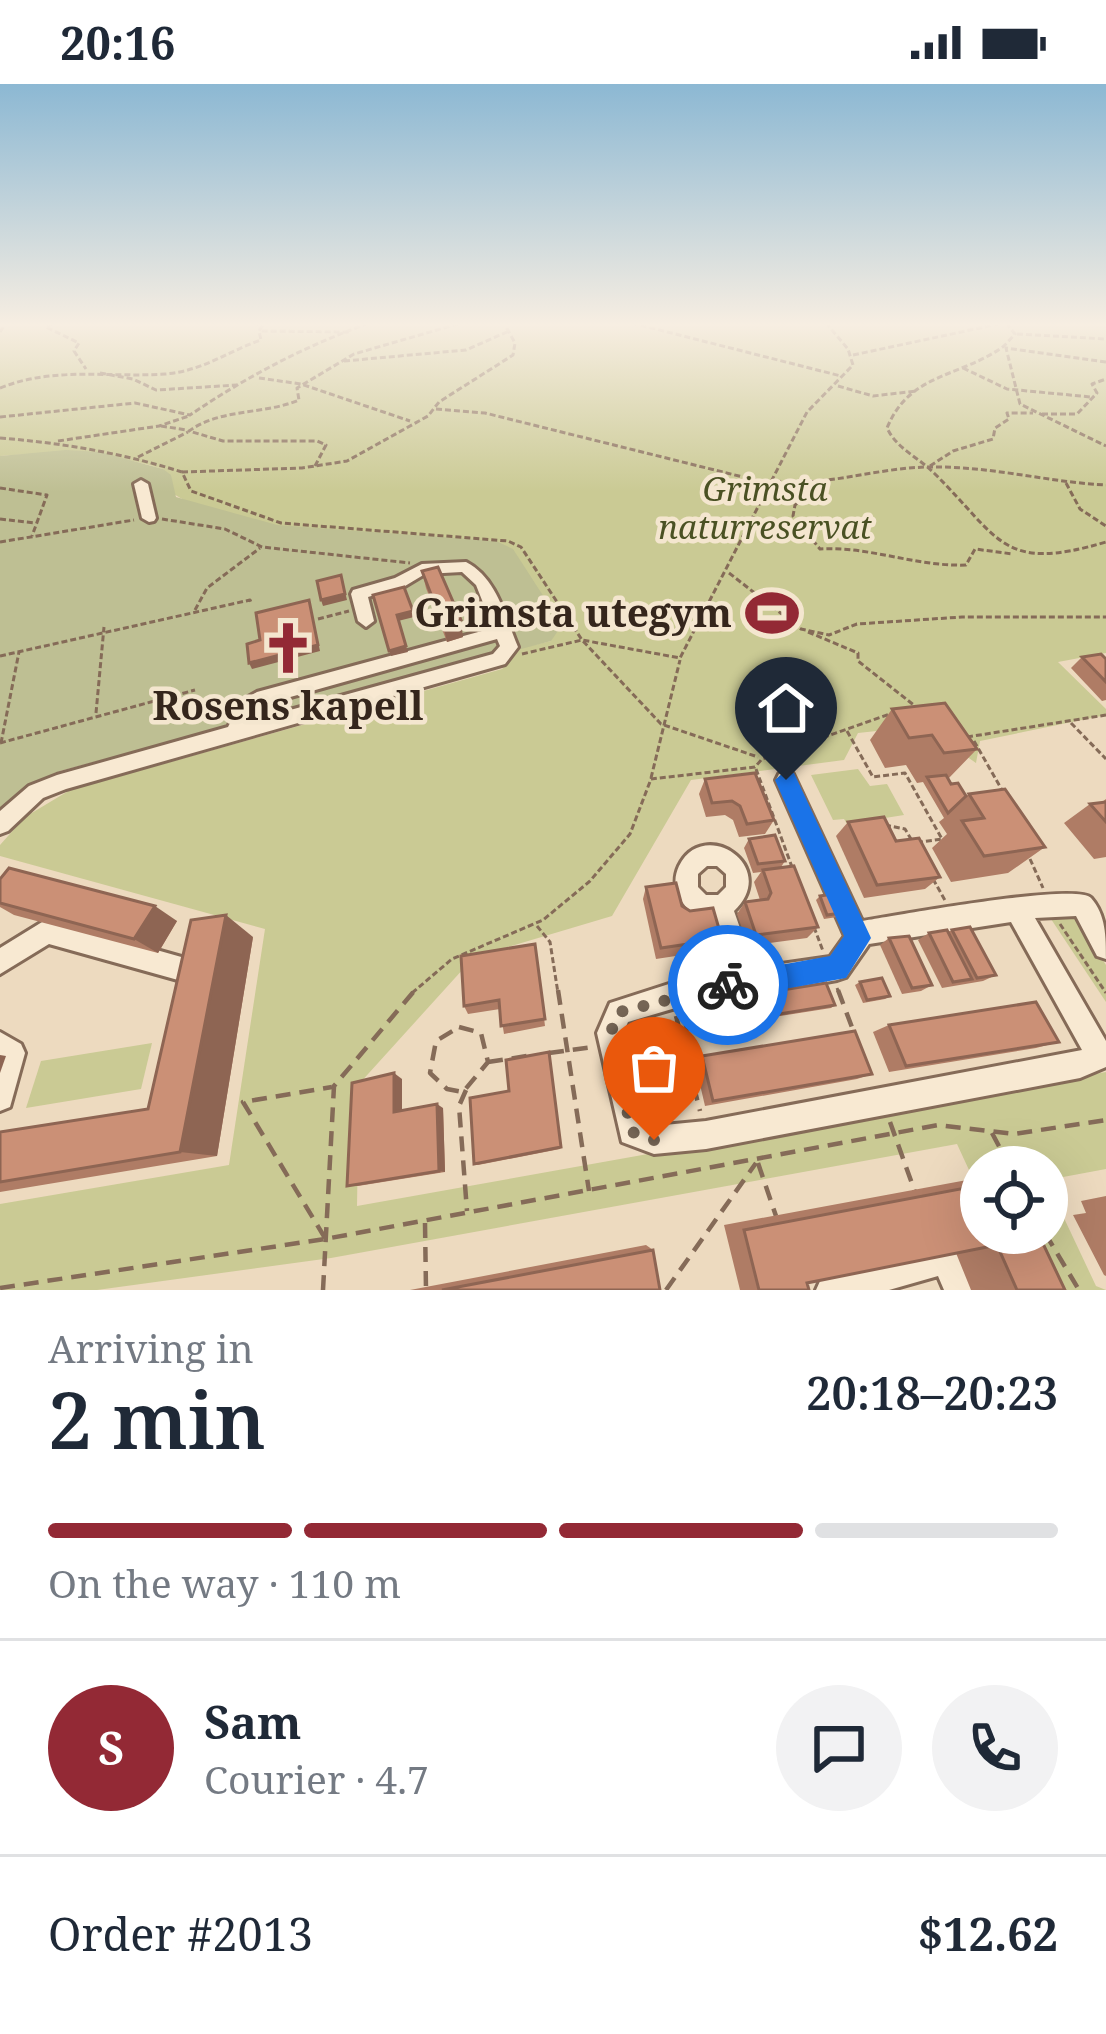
<!DOCTYPE html>
<html lang="en">
<head>
<meta charset="utf-8">
<style>
  :root { --surface:#fff; --page:#f2f2f3; --text:#1f2937; --muted:#747a83; --line:#e0e1e3; --accent:#932935 }
  body { margin:0; font-family:"Noto Serif",serif; background:var(--page); color:var(--text); height:100vh; display:flex; flex-direction:column; font-size:45px; white-space:nowrap }
  * { box-sizing:border-box; margin:0 }
  p { font-size:39px; color:var(--muted) }
  .icon { flex:none; width:66px; height:66px; fill:none; stroke:currentColor; stroke-width:2; stroke-linecap:round; stroke-linejoin:round }
  .map { position:relative; height:1206px; overflow:hidden }
  .sheet { display:flex; flex-direction:column; background:var(--surface); flex:1 }
  .sheet>* { flex:none }
  .buttons { position:absolute; left:960px; top:1062px; display:grid; gap:24px }
  .buttons a { display:grid; place-items:center; width:108px; height:108px; border-radius:50%; background:var(--surface); box-shadow:0 12px 48px #0002; font-size:60px }
  .pin { position:absolute; display:grid; place-items:center; width:102px; height:102px; color:#fff; margin:-123px -51px; border-radius:50% 50% 50% 0; rotate:-45deg; box-shadow:0 0 12px #0007 }
  .pin .icon { rotate:45deg }
  .courier { position:absolute; display:grid; place-items:center; width:120px; height:120px; margin:-60px; border:9px solid #1a73e8; border-radius:50%; background:#fff; color:#222; box-shadow:0 3px 15px #0007 }
  .summary em { font-style:normal; font-weight:600 }
  .summary div { display:flex; flex-direction:column-reverse }
  .summary { display:flex; align-items:center; justify-content:space-between; height:204px; padding:0 48px }
  h1 { font-size:78px; font-weight:600; line-height:90px }
  .bar { display:grid; grid-template-columns:repeat(4,1fr); gap:18px 12px; align-content:center; height:144px; padding:0 48px }
  .bar i { height:15px; border-radius:9px; background:var(--line) }
  .bar .on { background:var(--accent) }
  .bar p { grid-column:span 4 }
  .line { display:flex; align-items:center; gap:30px; padding:0 48px; border-top:3px solid var(--line) }
  .line div { flex:1 }
  .round { display:grid; place-items:center; flex:none; width:126px; height:126px; border-radius:63px; background:var(--page) }
  .status { display:flex; justify-content:space-between; align-items:center; height:84px; padding:0 60px; background:var(--surface); direction:ltr }
  .status svg { height:33px; fill:currentColor }
  .map>svg:first-child { display:block }
  .green { fill:#caca94 }
  .cemetery { fill:#bebf93 }
  .lines { fill:none; stroke-linecap:round; stroke-linejoin:round }
  .minor-casing { stroke:#856b58; stroke-width:6 }
  .path-far1 { stroke:#856b58; stroke-width:3; stroke-dasharray:6 3; stroke-linecap:butt }
  .path { stroke:#856b58; stroke-width:4.5; stroke-dasharray:15 9; stroke-linecap:butt }
  .minor { fill:#f8e9d2; fill-rule:evenodd }
  .wall { fill:#af7c65 }
  .shaded-wall { fill:#8e6553 }
  .building { fill:#cb9076; stroke:#8e6553; stroke-width:3 }
  .route { fill:#1a73e8 }
  .done { stroke:#756555; stroke-width:12; stroke-dasharray:0 21.6 }
  .labels { text-anchor:middle; stroke-width:9; stroke-linejoin:round; paint-order:stroke }
  .far-park-label { font-size:33px; font-style:italic; fill:#4a5123; stroke:#f4e6cf }
  .poi-label { font-size:39px; font-weight:bold; fill:#35261c; stroke:#f4e6cf; text-anchor:end }
</style>
</head>
<body>
<div class="status"><b>20:16</b><svg viewBox="0 0 49 12"><path d="M0 12V9h3v3zM5 12V6h3v6zM10 12V3h3v9zM15 12V0h3v12zM26 1h20v11H26zM47 4h2v5h-2z"/></svg></div>
<div class="map">
<svg width="1106" height="1206" viewBox="0 0 1106 1206">
  <rect width="100%" height="100%" fill="#eddabf"/>
  <!-- green -->
  <g class="green">
    <path d="M0 239H1106V569L1058 578 1106 625V631L980 657 976 679 923 642 858 649 844 676 691 696 612 832 474 873 359 1000 357 1122 1106 988V1085L1047 1096V1083H981V1112L957 1060 331 1174 97 1206H0V1120L229 1081 265 845 0 772V761L25 733 70 706 502 585 521 564 551 557 496 457C410 451 242 455 172 409L163 385C107 367 58 367 0 372Z"/>
    <path d="M858 685 870 702 887 700 904 731 847 740 844 735 833 736 811 691Z"/>
    <path d="M1072 830 1106 881V918L1049 832Z"/>
    <path d="M152 959 141 1005 26 1024 41 977Z"/>
    <path d="M1047 1098 1096 1202 1106 1206H1023L998 1149H1047Z"/>
  </g>
  <!-- cemetery -->
  <path class="cemetery" d="M66 366 100 368 163 385 171 391 176 413 277 441 496 457 513 465 562 541 551 557 60 687 33 700 0 726V372Z"/>
  <g class="lines">
    <!-- minor casing -->
    <g class="minor-casing">
      <g id="minor">
        <path d="M141 396 148 400 156 434 154 437 149 438 142 434 134 400Z"/>
        <path d="M466 478C497 494 505 533 518 563L505 580 66 705 43 714 8 747 0 750V727L29 702 57 691 228 643 241 617 257 608 493 544 476 501 462 488 425 490 405 502 368 513 374 537 366 543 358 537 351 510 353 506 395 494 422 480ZM497 555 500 562 493 570 250 637 255 627 269 619Z"/>
        <path d="M786 687 793 690 862 837C894 832 1077 798 1091 814 1106 831 1106 853 1106 875L1097 872 1076 832 1035 834 1106 957V983L1080 994 706 1065 654 1070 622 1058 597 949 610 919 672 899 730 888 713 834C696 832 684 826 678 809 674 799 675 791 679 782 703 732 781 782 734 827L754 884 830 873 845 852 776 696 779 690ZM707 782H717L726 790V803L718 811H706L698 803V790ZM1011 838 1082 966 706 1037 654 1042 644 1038 623 949 628 938 672 925 837 896 846 893 869 860Z"/>
        <path d="M47 835 199 878 204 900 200 909 191 913 182 909 178 896 49 860 0 890V864Z"/>
        <path d="M0 948 21 960 25 969 10 1023 0 1027Z"/>
        <path d="M947 1158 958 1163 976 1206H944L938 1192 889 1206H816L821 1195 832 1190Z"/>
      </g>
    </g>
    <!-- path-far1 -->
    <g class="path-far1">
      <path d="M53 239 46 243 79 259 74 267 86 285"/>
      <path d="M253 239 262 242 259 247 350 248"/>
      <path d="M632 239 841 292"/>
      <path d="M1006 239 1015 250 1004 262C960 294 910 288 887 344 897 365 918 373 934 389 1001 455 1001 489 1106 458"/>
      <path d="M0 248 6 239"/>
      <path d="M1017 250 1106 255"/>
      <path d="M853 271 1003 239"/>
      <path d="M344 277 466 266 509 247"/>
      <path d="M1106 278 1006 264 1020 320 1106 362"/>
      <path d="M963 284 1007 305 1091 313"/>
      <path d="M100 289 133 295 156 306 237 301"/>
      <path d="M259 294 301 300 410 337"/>
      <path d="M838 302 873 312 917 307"/>
      <path d="M0 304C55 282 108 294 165 290 203 287 228 267 261 256L259 247"/>
      <path d="M436 325 485 329 771 400"/>
      <path d="M1042 330H1077L1097 309 1092 300 1106 295"/>
      <path d="M0 333 135 319 190 331C246 293 305 262 369 239"/>
      <path d="M161 342 187 346"/>
      <path d="M0 354C62 359 122 369 182 388L191 407 281 439 508 457 521 463 582 556 661 640 758 673"/>
      <path d="M58 357 159 342 189 332"/>
      <path d="M138 373 188 348"/>
      <path d="M315 382 326 361 317 357H223L189 347C221 324 263 331 299 316L297 304 354 270 461 239"/>
      <path d="M930 382 953 367 993 355 995 344 1009 335 1007 329H1033"/>
      <path d="M182 388 302 384 347 377 428 332 439 318 513 271 515 259 504 239"/>
      <path d="M775 397C828 403 878 383 931 383 991 382 1047 398 1106 401"/>
      <path d="M1066 399 1080 425 1106 442"/>
      <path d="M818 402 795 421 793 432 820 465C870 462 916 483 966 481L975 465 1013 470"/>
      <path d="M0 404 47 411 32 452"/>
      <path d="M0 435 35 439"/>
      <path d="M162 435 225 445 262 463 410 479"/>
      <path d="M0 458 134 436"/>
      <path d="M729 489 801 545 829 551 857 540 962 533H1106"/>
      <path d="M195 526 207 504 260 464"/>
      <path d="M318 535 349 527"/>
      <path d="M808 548 858 569V577L915 622"/>
      <path d="M522 570 582 556 680 574 807 328 853 281 848 265 826 239"/>
      <path d="M0 572 250 516 252 520"/>
      <path d="M96 629 104 543"/>
      <path d="M1071 639 1106 675"/>
      <path d="M847 647 873 693 905 689 942 755 921 758"/>
      <path d="M967 653 1106 631"/>
      <path d="M974 657 1002 706"/>
      <path d="M0 659 195 606"/>
      <path d="M1 659 19 568"/>
      <path d="M756 685 792 783"/>
      <path d="M651 694 680 576"/>
      <path d="M885 741 905 745 911 755"/>
      <path d="M1030 775 1043 804"/>
      <path d="M933 795 946 818"/>
      <path d="M1060 840 1106 909"/>
      <path d="M537 842 550 858 558 909"/>
      <path d="M814 843 823 867"/>
      <path d="M837 904 839 909"/>
      <path d="M412 909 452 875 543 836 590 797 630 750 651 695 755 683 762 675 890 630"/>
    </g>
    <!-- path -->
    <g class="path">
      <path d="M558 906 589 1107"/>
      <path d="M838 906 853 946"/>
      <path d="M676 932 700 1027"/>
      <path d="M459 943 481 949 488 978 463 1008 447 1005 430 989 436 957Z"/>
      <path d="M549 969 593 963"/>
      <path d="M488 978 527 972"/>
      <path d="M466 1006 459 1022 467 1127"/>
      <path d="M890 1038 915 1108"/>
      <path d="M992 1049 1010 1083"/>
      <path d="M758 1079 776 1132"/>
      <path d="M425 1139 426 1206"/>
      <path d="M1045 1149 1079 1206"/>
      <path d="M325 1154 243 1018 332 1003"/>
      <path d="M0 1204 325 1155 938 1041 1014 1050 1106 1036"/>
      <path d="M323 1206 334 1002 415 906"/>
      <path d="M666 1206 756 1079"/>
    </g>
    <!-- minor -->
    <use href="#minor" class="minor"/>
  </g>
  <!-- wall -->
  <g class="wall">
    <path d="M422 487 463 553 447 558 426 504Z"/>
    <path d="M1082 573 1106 575V616L1102 617 1071 584Z"/>
    <path d="M892 625 977 665 948 695 951 700 966 712 969 710 1045 763 1008 789 951 798 932 764 947 750 939 738 944 734 923 698 917 699 906 681 885 684 870 656Z"/>
    <path d="M705 695 774 736 765 750 739 753 733 736 725 731 706 733 699 710Z"/>
    <path d="M1106 715V773L1094 775 1064 739 1090 720 1102 718Z"/>
    <path d="M848 738 896 757 940 793 925 805 864 814 836 752Z"/>
    <path d="M749 755 785 777 781 783 818 843 807 854 748 862 737 830 745 818 760 816 754 798 761 788 753 789 744 764Z"/>
    <path d="M0 795 177 837 158 869 14 831 0 823Z"/>
    <path d="M646 803 682 822 722 855 715 866 656 875 643 815Z"/>
    <path d="M820 812 841 829 837 833 824 835 816 816Z"/>
    <path d="M952 846 996 891 983 897 942 904 918 856 929 849 948 848Z"/>
    <path d="M253 853 217 1072 0 1108V1048L148 1025Z"/>
    <path d="M889 854 932 901 921 907 902 910 880 861Z"/>
    <path d="M535 860 545 942 504 950 500 925 468 930 464 922Z"/>
    <path d="M860 898 890 912 885 915 863 919 855 901Z"/>
    <path d="M835 921 831 924 685 947 680 924 682 922Z"/>
    <path d="M889 941 1059 958 1036 964 889 988 873 948Z"/>
    <path d="M702 972 872 990 857 995 705 1022 695 979Z"/>
    <path d="M402 995V1027L443 1024 445 1088 358 1102H347Z"/>
    <path d="M509 1007 561 1063 560 1065 478 1081 474 1080Z"/>
    <path d="M967 1096H981V1149L1065 1206H971L956 1169 807 1199 809 1206H740L724 1141Z"/>
    <path d="M1106 1112V1192L1104 1191 1073 1131 1086 1129 1081 1117Z"/>
    <path d="M646 1161 653 1166 660 1206H410Z"/>
  </g>
  <!-- shaded-wall -->
  <g class="shaded-wall">
    <path d="M341 491 347 516 323 522 321 516Z"/>
    <path d="M309 516 320 567 252 585 249 579Z"/>
    <path d="M413 527 414 533 398 537 397 531Z"/>
    <path d="M461 536 463 553 447 558 443 541Z"/>
    <path d="M406 562 408 568 391 572 389 567Z"/>
    <path d="M155 822 177 837 158 869 134 855Z"/>
    <path d="M226 831 253 853 217 1072 180 1068Z"/>
    <path d="M0 971 6 972 0 989Z"/>
    <path d="M394 989 402 995V1032L394 1028Z"/>
    <path d="M437 1020 443 1024 445 1088 439 1087Z"/>
  </g>
  <!-- building -->
  <g class="building">
    <path d="M438 483 461 536 443 541 422 487Z"/>
    <path d="M341 491 345 510 321 516 317 497Z"/>
    <path d="M404 503 413 527 397 531 406 562 389 567 373 511Z"/>
    <path d="M309 516 318 561 249 579 247 560 260 556 256 529Z"/>
    <path d="M1101 570 1106 575V598L1082 573Z"/>
    <path d="M945 619 977 665 944 669 932 651 909 654 892 625Z"/>
    <path d="M755 689 774 736 747 740 740 722 732 717 712 719 705 695Z"/>
    <path d="M946 691 951 700 958 699 966 712 948 729 927 693Z"/>
    <path d="M1005 705 1045 763 984 772 962 737 984 734 969 710Z"/>
    <path d="M1106 718V738L1090 720Z"/>
    <path d="M884 733 896 757 919 754 940 793 877 801 848 738Z"/>
    <path d="M775 751 785 777 758 780 749 755Z"/>
    <path d="M794 782 818 843 756 851 745 818 768 815 771 809 763 786Z"/>
    <path d="M9 784 155 822 134 855 0 819V795Z"/>
    <path d="M676 799 682 822 690 827 713 824 722 855 661 864 646 803Z"/>
    <path d="M833 810 841 829 827 831 820 812Z"/>
    <path d="M226 831 180 1068 0 1098V1048L148 1025 191 836Z"/>
    <path d="M970 843 996 891 977 894 952 846Z"/>
    <path d="M947 846 972 895 953 898 929 849Z"/>
    <path d="M909 852 932 901 912 904 889 854Z"/>
    <path d="M535 860 545 935 501 942 499 916 464 922 461 872Z"/>
    <path d="M882 894 890 912 867 916 860 898Z"/>
    <path d="M826 899 835 921 687 945 682 922Z"/>
    <path d="M1036 918 1059 958 906 982 889 941Z"/>
    <path d="M855 947 872 990 713 1017 702 972Z"/>
    <path d="M549 968 561 1063 474 1080 470 1014 509 1007 506 976Z"/>
    <path d="M394 989V1028L437 1020 439 1087 347 1102 352 999Z"/>
    <path d="M981 1101V1149H1038L1065 1206H1017L997 1161 807 1199 809 1206H759L744 1146Z"/>
    <path d="M653 1166 660 1206H442Z"/>
  </g>
  <!-- sky -->
  <linearGradient id="sky" x2="0" y2="1"><stop stop-color="#8cb8d3"/><stop offset="0.59" stop-color="#f7eee2"/><stop offset="1" stop-color="#f7eee2" stop-opacity="0"/></linearGradient>
  <rect width="1106" height="408" fill="url(#sky)"/>
  <!-- route -->
  <path class="route" d="M786 686 794 689 871 854 846 894 728 915 719 911 715 901 719 892 830 872 844 852 775 696Z"/>
  <g class="lines">
    <!-- done -->
    <path class="done" d="M654 1056 632 1048 610 950 619 928 728 901"/>
  </g>
  <!-- icons -->
  <defs>
    <g id="stadium-bare" transform="scale(4.14)"><path d="M0-5a6.5 5 0 1 0 0 10a6.5 5 0 1 0 0-10ZM-3.5-1.8h7v3.6h-7Z" fill="#932935" stroke="#f4e6cf" stroke-width="2.5" paint-order="stroke"/></g>
    <g id="church-bare" transform="scale(4.14)"><path d="M-1.2-6h2.4v3.5h3.3v2.4h-3.3V6h-2.4V-.1h-3.3v-2.4h3.3Z" fill="#932935" stroke="#f4e6cf" stroke-width="2.5" paint-order="stroke"/></g>
  </defs>
  <g fill-rule="evenodd">
    <use href="#stadium-bare" x="772" y="529"/>
    <use href="#church-bare" x="288" y="564"/>
  </g>
  <g class="labels">
    <!-- far-park labels -->
    <g class="far-park-label">
      <text x="765" y="417">Grimsta<tspan x="765" dy="38">naturreservat</tspan></text>
    </g>
    <!-- poi labels -->
    <g class="poi-label">
      <text x="732" y="543">Grimsta utegym</text>
      <text x="288" y="636" text-anchor="middle">Rosens kapell</text>
    </g>
  </g>
</svg>
<div class="buttons">
<a><svg class="icon" aria-label="locate" viewBox="0 0 24 24"><circle cx="12" cy="12" r="6"/><path d="M12 2v4M12 18v4M2 12h4M18 12h4"/></svg></a>
</div>
<div class="pin" style="left:654px;top:1056px;background:#ea580c"><svg class="icon" aria-label="bag" viewBox="0 0 24 24"><path d="M5 8h14l-1 12H6zM9 8a3 3 0 0 1 6 0"/></svg></div>
<div class="pin" style="left:786px;top:696px;background:#1f2937"><svg class="icon" aria-label="home" viewBox="0 0 24 24"><path d="M3 11l9-7 9 7M6 9v11h12V9"/></svg></div>
<div class="courier" style="left:728px;top:901px"><svg class="icon" aria-label="bike" viewBox="0 0 24 24"><circle cx="6" cy="16" r="4"/><circle cx="18" cy="16" r="4"/><path d="M6 16l4-8h5l3 8M10 8l3 8H6M13 5h3"/></svg></div>
</div>
<section class="sheet">
<div class="summary"><div><h1>2 min</h1><p>Arriving in</p></div><em>20:18–20:23</em></div>
<div class="bar"><i class="on"></i><i class="on"></i><i class="on"></i><i></i><p>On the way · 110 m</p></div>
<div class="line" style="height:216px"><b class="round" style="background:var(--accent);color:#fff">S</b><div><b>Sam</b><p>Courier · 4.7</p></div><a class="round"><svg class="icon" aria-label="chat" viewBox="0 0 24 24"><path d="M4 5h16v11H9l-5 4z"/></svg></a><a class="round"><svg class="icon" aria-label="phone" viewBox="0 0 24 24"><path d="M5 4h4l2 5-3 2q2 4 5 5l2-3 5 2v4C11 20 4 13 5 4z"/></svg></a></div>
<div class="line" style="height:156px"><div>Order #2013</div><b>$12.62</b></div>
</section>
</body>
</html>
